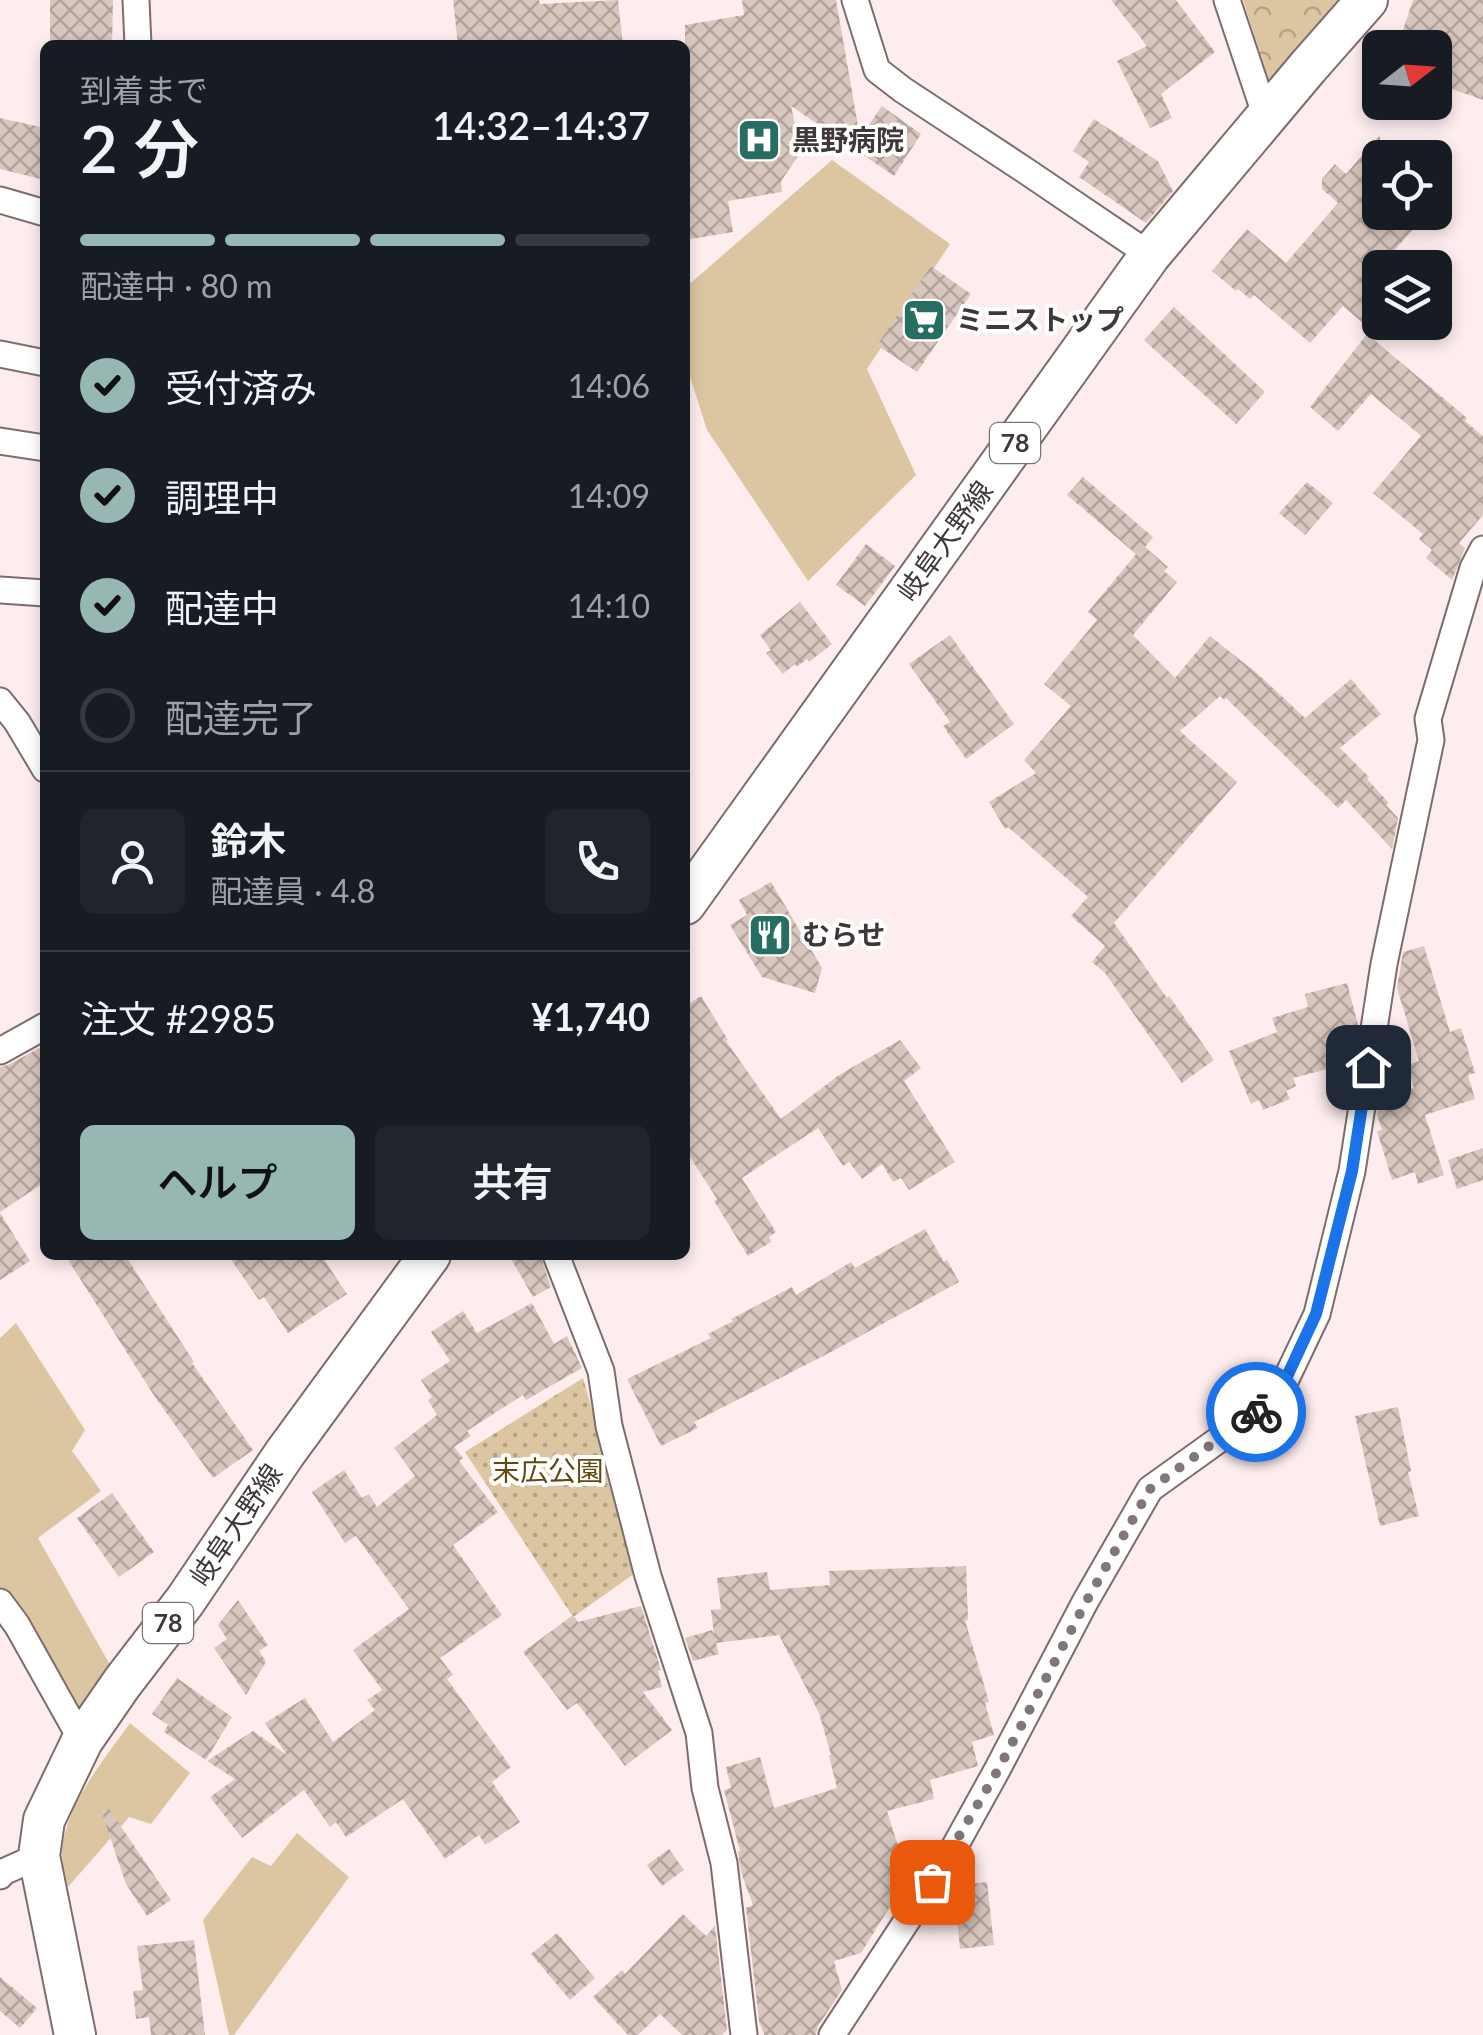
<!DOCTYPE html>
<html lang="ja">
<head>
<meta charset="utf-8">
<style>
  :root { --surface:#171b24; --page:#20242c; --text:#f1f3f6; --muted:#9ea1a6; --line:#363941; --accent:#97b7b3 }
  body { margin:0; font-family:Lato,"Noto Sans JP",sans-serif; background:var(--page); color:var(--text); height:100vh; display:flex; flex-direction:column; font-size:38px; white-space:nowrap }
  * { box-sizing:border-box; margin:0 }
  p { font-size:32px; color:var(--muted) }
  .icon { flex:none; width:55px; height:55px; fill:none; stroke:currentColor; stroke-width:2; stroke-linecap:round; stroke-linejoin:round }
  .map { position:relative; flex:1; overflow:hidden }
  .panel { position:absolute; left:40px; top:40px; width:650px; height:1220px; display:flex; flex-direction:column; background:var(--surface); border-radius:15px; box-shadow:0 5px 15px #0003 }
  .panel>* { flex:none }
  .needle { width:65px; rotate:73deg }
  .fabs { position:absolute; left:1362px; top:30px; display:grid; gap:20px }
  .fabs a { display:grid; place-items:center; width:90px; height:90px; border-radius:15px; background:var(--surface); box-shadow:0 5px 15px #0003; font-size:50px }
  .pin { position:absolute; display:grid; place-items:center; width:85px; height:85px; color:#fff; margin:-42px; border-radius:20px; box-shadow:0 5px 15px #0006 }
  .courier { position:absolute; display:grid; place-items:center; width:100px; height:100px; margin:-50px; border:8px solid #1a73e8; border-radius:50%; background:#fff; color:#222; box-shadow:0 2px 12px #0007 }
  .overview em { font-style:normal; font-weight:600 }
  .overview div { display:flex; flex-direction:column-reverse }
  .overview { display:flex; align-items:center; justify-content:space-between; height:170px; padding:0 40px }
  h1 { font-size:65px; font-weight:600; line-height:75px }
  .bar { display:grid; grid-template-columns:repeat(4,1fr); gap:15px 10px; align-content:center; height:120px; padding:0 40px }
  .bar i { height:12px; border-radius:8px; background:var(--line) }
  .bar .on { background:var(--accent) }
  .bar p { grid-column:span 4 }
  .line { display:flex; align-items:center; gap:25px; padding:0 40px; border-top:2px solid var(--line) }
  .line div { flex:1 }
  .round { display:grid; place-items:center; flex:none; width:105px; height:105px; border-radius:15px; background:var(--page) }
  ol { padding:0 40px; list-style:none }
  li { display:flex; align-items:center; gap:30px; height:110px }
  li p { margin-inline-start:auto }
  li .icon { padding:10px; border-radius:50%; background:var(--accent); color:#111; stroke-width:4 }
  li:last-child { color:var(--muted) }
  li i { width:55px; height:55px; border:5px solid var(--line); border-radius:50% }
  .action { display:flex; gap:20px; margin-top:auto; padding:20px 40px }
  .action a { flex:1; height:115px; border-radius:15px; background:var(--accent); color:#111; font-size:40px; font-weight:600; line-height:115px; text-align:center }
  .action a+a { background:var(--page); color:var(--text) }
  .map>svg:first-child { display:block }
  .grass { fill:#dcc6a2 }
  .forest { fill:url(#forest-crowns) }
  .park { fill:url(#park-dots) }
  .building { fill:url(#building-cross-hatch) }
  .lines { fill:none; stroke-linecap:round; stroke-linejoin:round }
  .minor-casing { stroke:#7e6c6d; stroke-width:29 }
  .primary-casing { stroke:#7e6c6d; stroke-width:44 }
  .minor { stroke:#fff; stroke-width:25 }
  .primary { stroke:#fff; stroke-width:40 }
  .done { stroke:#827778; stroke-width:10; stroke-dasharray:0 18 }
  .route { stroke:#1a73e8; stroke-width:12 }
  .labels { text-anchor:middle; stroke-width:8; stroke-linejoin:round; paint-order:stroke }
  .shield { fill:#fff; stroke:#797474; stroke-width:2.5 }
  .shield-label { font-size:25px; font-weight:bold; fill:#403838 }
  .poi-label { font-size:28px; font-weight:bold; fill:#403838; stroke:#fff; text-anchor:start }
  .street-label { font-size:28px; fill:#403838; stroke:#fff }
  .park-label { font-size:28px; fill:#644810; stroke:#fff }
</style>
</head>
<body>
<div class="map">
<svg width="1483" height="2035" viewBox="0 0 1483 2035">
  <defs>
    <pattern id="forest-crowns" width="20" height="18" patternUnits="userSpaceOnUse" patternTransform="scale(2.5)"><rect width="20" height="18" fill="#dcc6a2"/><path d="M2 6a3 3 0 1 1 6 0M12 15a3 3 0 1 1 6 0" fill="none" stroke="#b4a285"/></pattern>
    <pattern id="park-dots" width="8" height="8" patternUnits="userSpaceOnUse" patternTransform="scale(2.5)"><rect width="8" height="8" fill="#dcc6a2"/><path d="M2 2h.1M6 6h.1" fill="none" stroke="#b4a285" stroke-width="1.8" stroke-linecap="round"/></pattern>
    <pattern id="building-cross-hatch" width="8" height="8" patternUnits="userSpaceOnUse" patternTransform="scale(2.5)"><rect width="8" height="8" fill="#d9c7bf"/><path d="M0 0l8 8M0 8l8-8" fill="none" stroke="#b1a39c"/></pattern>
  </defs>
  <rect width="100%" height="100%" fill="#feedee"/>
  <!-- grass -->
  <g class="grass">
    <path d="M832 160 950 244 867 369 916 475 808 581 707 430 685 361V288Z"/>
    <path d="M16 1323 85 1430 72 1451 101 1491 38 1538 117 1677 89 1707 73 1706 0 1589V1338Z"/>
    <path d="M130 1723 190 1773 151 1824 129 1817 68 1887C66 1877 62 1866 62 1856 62 1809 104 1760 130 1723Z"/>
    <path d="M297 1833 349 1877 234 2035H229L203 1920 252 1857 271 1866Z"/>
  </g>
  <!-- forest -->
  <path class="forest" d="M1243 0H1343L1269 82Z"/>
  <!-- park -->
  <path class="park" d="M583 1378 638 1571 573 1617 465 1452Z"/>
  <!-- building -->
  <g class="building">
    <path d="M50 0H113L112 45H50Z"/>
    <path d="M453 0H539L540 4 618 0 623 45H458Z"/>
    <path d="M742 0H836L860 137 882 106 921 134 894 176 791 106 801 152 781 181 782 192 728 201 733 232 685 240V25L744 15Z"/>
    <path d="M1111 0H1176L1215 52 1161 94 1172 118 1150 128 1117 61 1147 46Z"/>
    <path d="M1413 0H1483V100L1435 83V48H1397Z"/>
    <path d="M0 118 45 128V180L0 169Z"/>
    <path d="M1094 119 1158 161 1173 191 1146 223 1079 177 1089 162 1073 151Z"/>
    <path d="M1380 135V212H1428L1394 251 1413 268H1380V304L1364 324 1343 306 1310 343 1254 295 1250 299 1238 289 1236 291 1212 271 1247 229 1286 263 1338 203 1322 189V179L1335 164 1346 174Z"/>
    <path d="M931 266 971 294 917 372 877 345Z"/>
    <path d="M1174 307 1265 392 1236 424 1144 340Z"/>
    <path d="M1367 334 1467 418 1465 421 1483 436V515L1459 543 1465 548 1452 580 1426 558 1432 550 1419 539 1423 534 1373 493 1421 436 1371 394 1338 431 1310 407Z"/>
    <path d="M1083 477 1153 537 1145 547 1168 567 1164 571 1177 582 1133 635 1175 678 1210 636 1259 675 1305 718 1351 679 1381 714 1340 748 1369 777 1367 779 1389 803 1386 805 1398 818 1392 849 1346 800 1338 808 1226 698 1224 700 1220 696 1180 731 1237 782 1114 923 1167 998 1169 996 1214 1060 1182 1083 1105 973 1092 962 1105 946 1071 916 1088 897 1008 827 1005 829 989 802 1036 773 1024 760 1071 706 1044 684 1097 620 1088 612 1136 554 1067 495Z"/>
    <path d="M1307 482 1333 503 1305 535 1279 513Z"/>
    <path d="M866 544 895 566 865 606 836 585Z"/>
    <path d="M800 602 832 644 809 662 807 659 797 667 795 664 783 674 766 653 771 650 760 635Z"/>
    <path d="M950 635 1014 724 966 759 943 726 950 722 909 664Z"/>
    <path d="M771 882 822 968 815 993 762 977 730 925 747 915 739 900Z"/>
    <path d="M1424 946 1450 1032 1461 1028 1475 1073 1468 1075 1475 1099 1425 1115 1444 1175 1418 1184 1415 1172 1392 1180 1377 1131 1382 1130 1377 1114 1380 1099 1414 1088 1407 1065 1419 1061 1397 988 1403 952Z"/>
    <path d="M1347 983 1358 1025 1355 1045 1348 1048 1351 1063 1293 1078 1296 1086 1286 1091 1290 1099 1263 1110 1259 1100 1251 1104 1229 1051 1277 1032 1272 1018 1308 1007 1305 994Z"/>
    <path d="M701 996 728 1040 726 1041 781 1119 839 1075 900 1040 921 1068 904 1081 955 1162 909 1190 901 1178 893 1182 882 1164 862 1179 849 1162 843 1166 818 1128 742 1178 776 1232 769 1237 771 1242 748 1256 714 1201 717 1199 685 1149V1006Z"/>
    <path d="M45 1045V1182L0 1212V1067L8 1065Z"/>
    <path d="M1483 1148V1180L1457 1189 1448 1160Z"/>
    <path d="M0 1213 30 1261 0 1280Z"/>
    <path d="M925 1229 944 1262 947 1260 959 1282 833 1351 694 1422 698 1428 661 1446 627 1379 711 1338 708 1334 733 1321 731 1319 792 1287 796 1295 851 1262 855 1268Z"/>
    <path d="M65 1255H125L194 1362 192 1363 253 1450 213 1478 155 1397Z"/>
    <path d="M228 1255H321L347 1294 288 1333 264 1297 259 1300Z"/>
    <path d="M509 1255H540L551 1287 533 1297Z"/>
    <path d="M532 1303 554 1344 567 1336 582 1368 526 1400 523 1395 467 1431 471 1436 454 1447 463 1458 459 1461 498 1512 453 1545 502 1615 440 1658 453 1675 447 1679 511 1767 492 1782 520 1822 489 1843 485 1844 479 1835 445 1859 403 1799 346 1837 336 1822 330 1827 304 1790 242 1838 210 1797 235 1779 207 1761 253 1731 287 1755 265 1723 305 1698 333 1742 375 1710 367 1700 382 1690 353 1650 409 1609 356 1536 345 1543 312 1492 344 1470 362 1498 369 1494 377 1507 415 1476 394 1448 437 1415 428 1400 432 1397 421 1380 450 1361 431 1332 463 1311 477 1333Z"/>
    <path d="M1398 1407 1411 1471 1408 1472 1419 1516 1380 1526 1355 1416Z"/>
    <path d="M112 1493 154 1552 119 1577 77 1518Z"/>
    <path d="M966 1566 968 1620H965L989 1702 985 1703 994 1735 972 1742 978 1766 930 1780 934 1799 887 1811 908 1878 861 1953 834 1961 842 1990 818 2026 816 2035H764L759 2021 746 1908 753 1905 741 1872 738 1852 740 1851 724 1790 731 1788 726 1767 760 1757 774 1808 837 1788 829 1756 831 1755 819 1713 779 1635 716 1643 719 1654 693 1661 685 1638 712 1630 714 1635 711 1610 721 1609 717 1578 767 1572 770 1590 830 1585 829 1571Z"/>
    <path d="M238 1600 268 1645 259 1651 266 1662 246 1695 214 1648 227 1639 218 1625Z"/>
    <path d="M641 1606 661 1670 658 1671 662 1687 643 1692 672 1730 625 1766 577 1703 567 1710 523 1652 573 1615 578 1622Z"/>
    <path d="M177 1678 232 1717 206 1760 164 1732 168 1725 152 1714Z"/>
    <path d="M109 1809 171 1900 147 1916 126 1884 102 1813Z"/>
    <path d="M669 1849 684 1870 662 1886 647 1865Z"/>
    <path d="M987 1882 994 1945 960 1949 954 1886Z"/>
    <path d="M683 1914 706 1936 715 1926 727 2030 722 2035H682L660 2014 638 2035H628L593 1997 622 1970 625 1974Z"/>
    <path d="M557 1933 595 1978 570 2000 531 1954Z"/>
    <path d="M194 1940 205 2035H151L149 2017 136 2019 133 1991 143 1990 137 1946Z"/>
    <path d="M0 1977 37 2008 20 2028 0 2011Z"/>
  </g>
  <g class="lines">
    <!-- minor casing -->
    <g class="minor-casing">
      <g id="minor">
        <path d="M136 0 138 45"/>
        <path d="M855 0 877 70 903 90 1026 171 1150 255"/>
        <path d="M1227 0 1266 117"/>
        <path d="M0 200 45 213"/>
        <path d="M0 354 45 363"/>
        <path d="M0 441 45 448"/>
        <path d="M0 590 45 593"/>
        <path d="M0 701 17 722 45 769"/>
        <path d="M0 1051 45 1026"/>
        <path d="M556 1255 601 1371 609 1426 648 1576 699 1733 705 1788 724 1863 744 2035"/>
        <path d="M0 1602 17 1625 82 1741"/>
        <path d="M0 1876 3 1872 39 1856"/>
        <path d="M832 2035 950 1855 997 1770 1085 1602 1150 1489 1277 1398 1317 1314 1352 1171 1384 964 1431 740 1428 719 1473 568 1483 549"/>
      </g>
    </g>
    <!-- primary casing -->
    <g class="primary-casing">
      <g id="primary">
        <path d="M685 904 1150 255 1308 67 1367 0"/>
        <path d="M75 2035 39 1856 44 1820 82 1741 122 1683 185 1601 285 1453 430 1255"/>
      </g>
    </g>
    <!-- minor -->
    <use href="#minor" class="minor"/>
    <!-- primary -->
    <use href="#primary" class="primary"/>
  </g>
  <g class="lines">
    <!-- done -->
    <path class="done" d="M932 1882 998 1770 1086 1602 1150 1489 1256 1412"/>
    <!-- route -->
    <path class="route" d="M1256 1412 1277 1398 1316 1314 1352 1171 1368 1067"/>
  </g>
  <!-- icons -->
  <defs>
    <g id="hospital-square" transform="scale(2.25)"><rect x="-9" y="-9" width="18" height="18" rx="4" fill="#286d61" stroke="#fff"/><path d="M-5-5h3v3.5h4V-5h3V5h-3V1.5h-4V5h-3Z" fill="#fff"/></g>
    <g id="supermarket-square" transform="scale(2.25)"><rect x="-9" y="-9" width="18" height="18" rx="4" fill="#286d61" stroke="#fff"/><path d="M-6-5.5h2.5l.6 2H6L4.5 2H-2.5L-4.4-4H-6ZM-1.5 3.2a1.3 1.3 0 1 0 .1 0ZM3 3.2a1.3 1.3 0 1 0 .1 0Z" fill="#fff"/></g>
    <g id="restaurant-square" transform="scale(2.25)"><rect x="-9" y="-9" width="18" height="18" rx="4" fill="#286d61" stroke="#fff"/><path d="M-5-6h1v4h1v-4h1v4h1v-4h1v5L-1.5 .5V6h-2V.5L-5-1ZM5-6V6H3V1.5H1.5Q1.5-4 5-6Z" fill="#fff"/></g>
  </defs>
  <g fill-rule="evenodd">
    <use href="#hospital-square" x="759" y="140"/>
    <use href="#supermarket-square" x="924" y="320"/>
    <use href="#restaurant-square" x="770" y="935"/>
  </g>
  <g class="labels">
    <!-- shield labels -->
    <g class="shield">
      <rect x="990" y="423" width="50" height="40" rx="8"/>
      <rect x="143" y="1603" width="50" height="40" rx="8"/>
    </g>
    <g class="shield-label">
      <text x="1015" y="452">78</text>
      <text x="168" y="1632">78</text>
    </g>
    <!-- poi labels -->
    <g class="poi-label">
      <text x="792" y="150">黒野病院</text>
      <text x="956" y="330">ミニストップ</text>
      <text x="802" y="945">むらせ</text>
    </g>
    <!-- street labels -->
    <g class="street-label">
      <text transform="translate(945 541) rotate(-54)" y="10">岐阜大野線</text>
      <text transform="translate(236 1525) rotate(-56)" y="10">岐阜大野線</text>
    </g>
    <!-- park labels -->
    <g class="park-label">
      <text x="548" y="1481">末広公園</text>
    </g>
  </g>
</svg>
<div class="fabs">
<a><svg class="needle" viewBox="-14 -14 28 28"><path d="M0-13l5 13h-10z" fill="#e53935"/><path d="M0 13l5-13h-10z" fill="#9ea1a6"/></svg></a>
<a><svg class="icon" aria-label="locate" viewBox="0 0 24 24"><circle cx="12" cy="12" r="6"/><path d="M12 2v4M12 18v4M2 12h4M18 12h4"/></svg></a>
<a><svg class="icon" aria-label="layers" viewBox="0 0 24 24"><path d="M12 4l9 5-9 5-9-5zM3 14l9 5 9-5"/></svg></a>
</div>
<div class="pin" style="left:932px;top:1882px;background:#ea580c"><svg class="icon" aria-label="bag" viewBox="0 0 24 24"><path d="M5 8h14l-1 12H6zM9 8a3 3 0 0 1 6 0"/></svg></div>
<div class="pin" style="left:1368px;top:1067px;background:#1f2937"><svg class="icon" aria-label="home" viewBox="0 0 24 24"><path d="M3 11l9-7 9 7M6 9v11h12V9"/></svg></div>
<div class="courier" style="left:1256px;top:1412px"><svg class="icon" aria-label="bike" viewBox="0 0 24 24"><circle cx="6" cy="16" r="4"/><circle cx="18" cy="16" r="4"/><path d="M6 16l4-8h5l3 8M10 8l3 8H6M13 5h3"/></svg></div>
<section class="panel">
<div class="overview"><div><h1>2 分</h1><p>到着まで</p></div><em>14:32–14:37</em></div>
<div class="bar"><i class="on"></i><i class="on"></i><i class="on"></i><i></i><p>配達中 · 80 m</p></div>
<ol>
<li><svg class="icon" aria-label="check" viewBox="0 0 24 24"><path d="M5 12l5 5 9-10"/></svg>受付済み<p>14:06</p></li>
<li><svg class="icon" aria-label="check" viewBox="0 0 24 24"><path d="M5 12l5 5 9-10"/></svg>調理中<p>14:09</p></li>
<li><svg class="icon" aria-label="check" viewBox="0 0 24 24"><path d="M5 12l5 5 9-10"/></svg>配達中<p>14:10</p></li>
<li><i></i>配達完了</li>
</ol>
<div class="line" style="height:180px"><a class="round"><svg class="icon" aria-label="person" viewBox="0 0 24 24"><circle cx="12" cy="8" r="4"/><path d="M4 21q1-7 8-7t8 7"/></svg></a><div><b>鈴木</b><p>配達員 · 4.8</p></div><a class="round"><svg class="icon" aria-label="phone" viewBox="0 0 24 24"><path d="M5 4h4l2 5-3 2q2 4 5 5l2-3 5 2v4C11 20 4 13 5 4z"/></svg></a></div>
<div class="line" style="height:130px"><div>注文 #2985</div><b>¥1,740</b></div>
<div class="action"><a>ヘルプ</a><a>共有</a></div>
</section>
</div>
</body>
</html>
